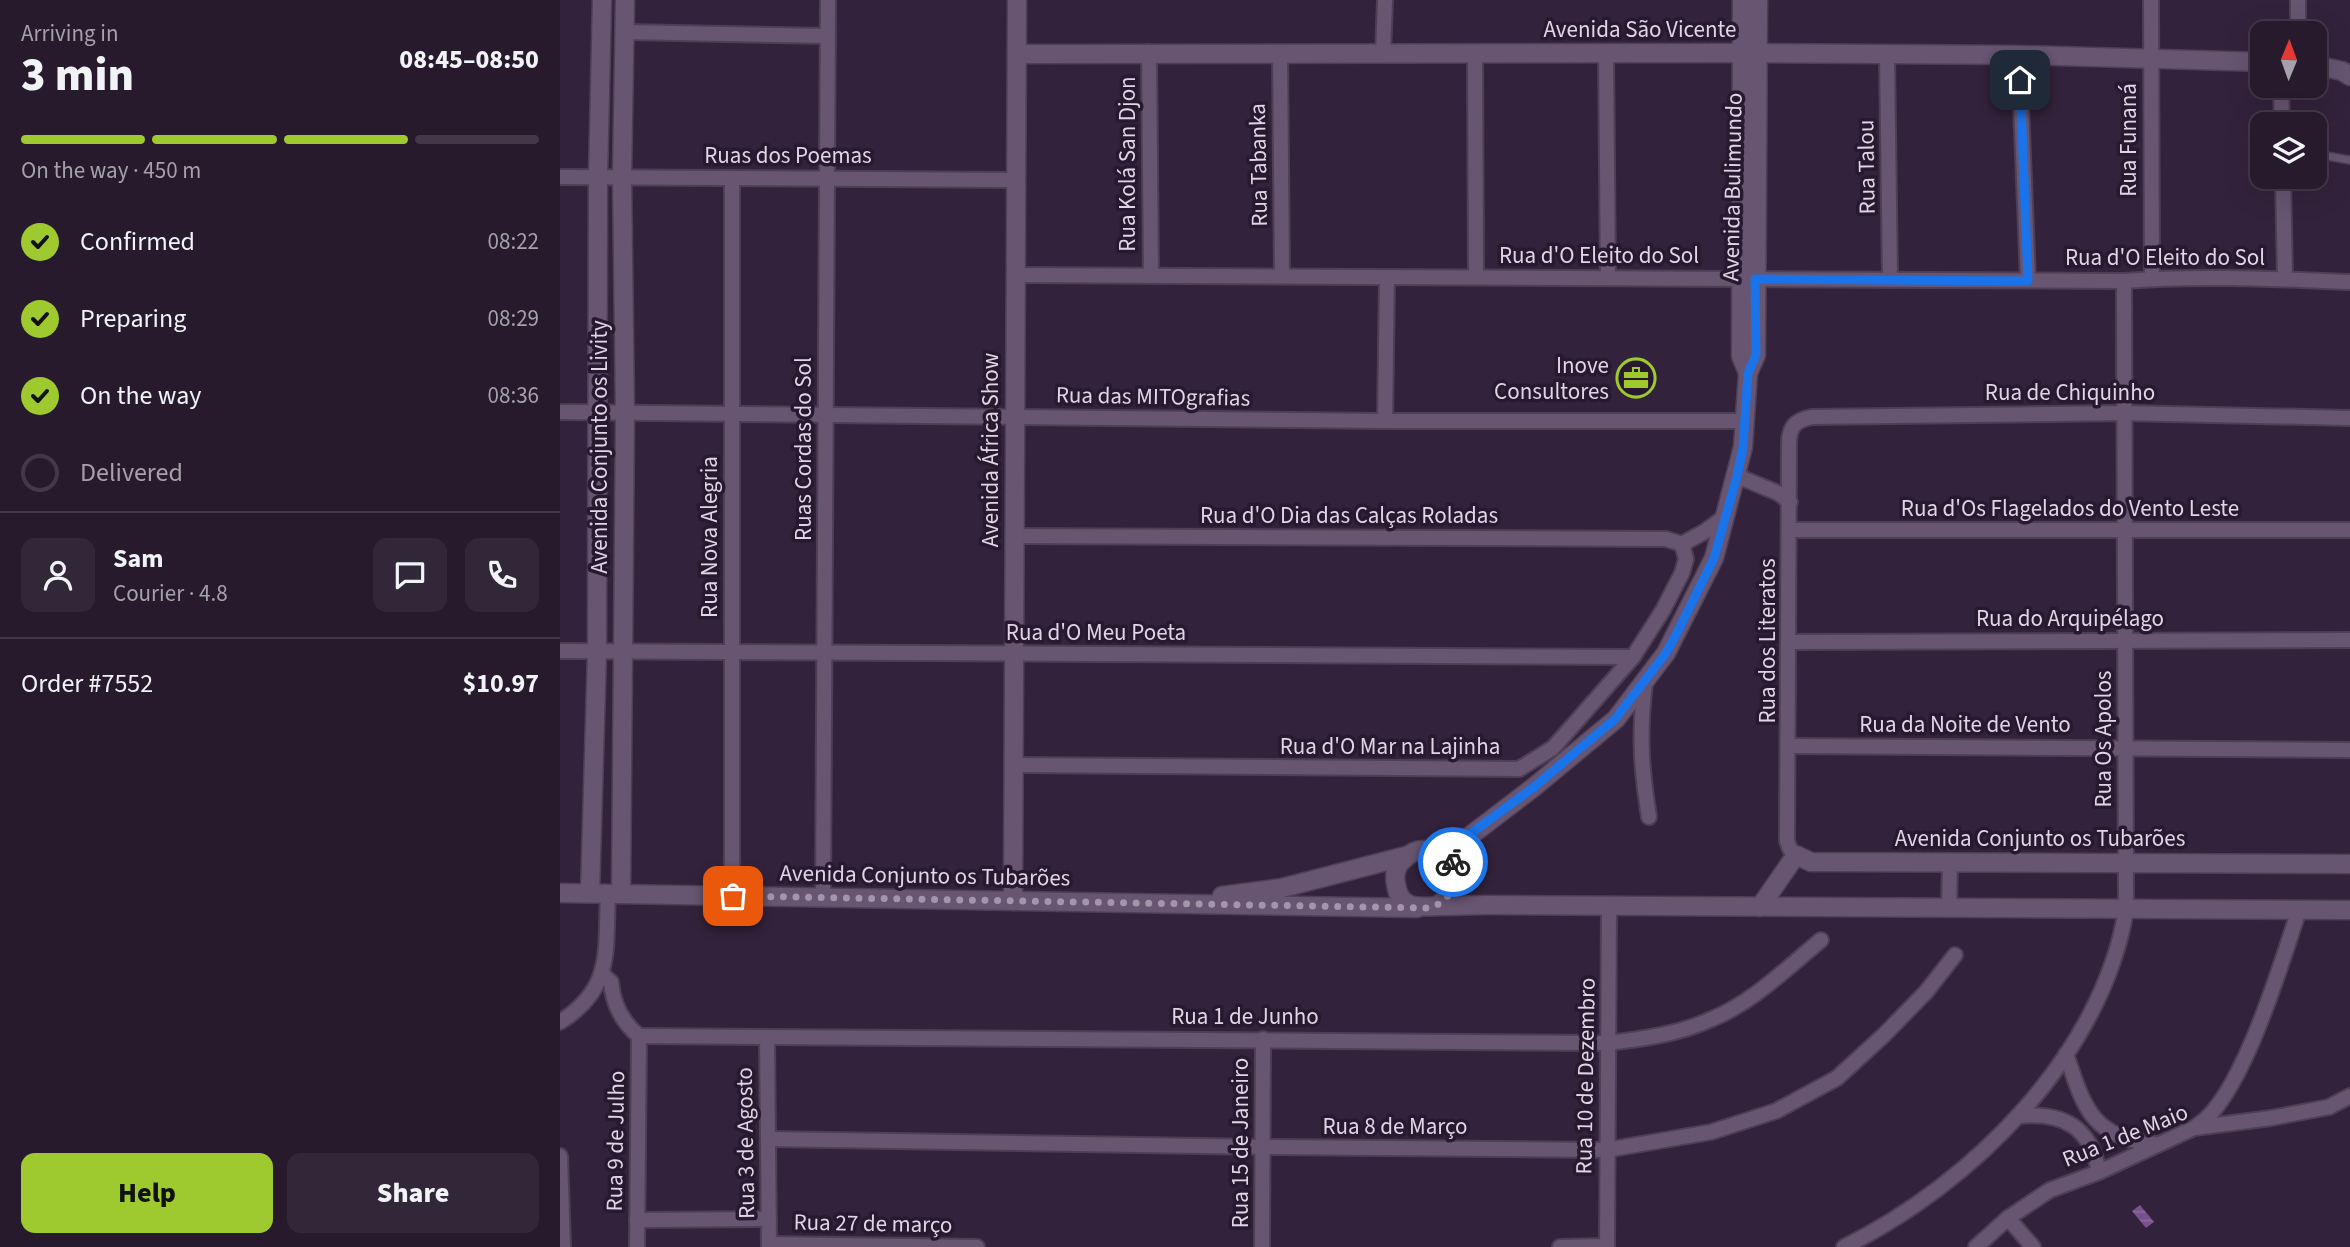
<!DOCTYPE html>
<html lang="en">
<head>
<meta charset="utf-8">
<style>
  :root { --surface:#261a2c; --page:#322738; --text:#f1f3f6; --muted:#a4a1a9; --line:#423848; --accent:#9eca2f }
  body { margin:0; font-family:"Source Sans 3",sans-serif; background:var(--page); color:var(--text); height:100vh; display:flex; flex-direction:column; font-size:26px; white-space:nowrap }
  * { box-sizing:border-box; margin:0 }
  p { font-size:23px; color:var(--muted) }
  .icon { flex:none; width:38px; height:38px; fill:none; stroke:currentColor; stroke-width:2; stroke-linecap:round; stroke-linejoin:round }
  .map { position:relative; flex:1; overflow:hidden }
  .sheet { display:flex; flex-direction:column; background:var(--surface); width:560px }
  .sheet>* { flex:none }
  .needle { width:46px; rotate:1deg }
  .controls { position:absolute; left:1690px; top:21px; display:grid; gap:14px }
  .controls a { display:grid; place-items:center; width:77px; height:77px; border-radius:14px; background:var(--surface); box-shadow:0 7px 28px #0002,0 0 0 2px var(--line); font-size:35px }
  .pin { position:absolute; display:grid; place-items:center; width:60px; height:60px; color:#fff; margin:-30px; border-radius:14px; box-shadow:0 4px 10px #0006 }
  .courier { position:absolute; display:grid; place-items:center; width:70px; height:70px; margin:-35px; border:5px solid #1a73e8; border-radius:50%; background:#fff; color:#222; box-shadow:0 2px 9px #0007 }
  .headline em { font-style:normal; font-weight:800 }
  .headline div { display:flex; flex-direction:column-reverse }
  .headline { display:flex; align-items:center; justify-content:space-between; height:119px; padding:0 21px }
  h1 { font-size:46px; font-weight:800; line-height:52px }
  .bar { display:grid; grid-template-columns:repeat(4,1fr); gap:10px 7px; align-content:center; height:84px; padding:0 21px }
  .bar i { height:9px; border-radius:5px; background:var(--line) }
  .bar .on { background:var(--accent) }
  .bar p { grid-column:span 4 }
  .line { display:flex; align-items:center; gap:18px; padding:0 21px; border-top:2px solid var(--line) }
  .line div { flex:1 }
  .round { display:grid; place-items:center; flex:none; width:74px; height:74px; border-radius:14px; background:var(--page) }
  ol { padding:0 21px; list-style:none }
  li { display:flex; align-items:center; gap:21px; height:77px }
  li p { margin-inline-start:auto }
  li .icon { padding:7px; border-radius:50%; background:var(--accent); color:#111; stroke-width:4 }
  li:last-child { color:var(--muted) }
  li i { width:38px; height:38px; border:4px solid var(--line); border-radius:50% }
  .action { display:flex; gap:14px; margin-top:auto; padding:14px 21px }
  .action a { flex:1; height:80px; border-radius:14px; background:var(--accent); color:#111; font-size:28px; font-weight:800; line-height:80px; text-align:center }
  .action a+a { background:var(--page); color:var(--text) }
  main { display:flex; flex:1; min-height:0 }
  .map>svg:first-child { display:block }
  .water { fill:url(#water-rules) }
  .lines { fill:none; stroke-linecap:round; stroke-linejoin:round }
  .service-casing { stroke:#4d4055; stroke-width:10 }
  .minor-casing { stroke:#4d4055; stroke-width:18 }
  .tertiary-casing { stroke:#4d4055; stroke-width:21 }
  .service { stroke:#675572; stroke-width:7 }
  .minor { stroke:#675572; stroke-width:14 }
  .tertiary { stroke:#675572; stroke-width:18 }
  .done { stroke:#a396aa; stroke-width:7; stroke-dasharray:0 12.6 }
  .route { stroke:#1a73e8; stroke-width:9 }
  .labels { text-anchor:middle; stroke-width:7; stroke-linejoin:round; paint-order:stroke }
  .street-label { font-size:23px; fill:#dfd5e5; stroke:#281931 }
  .poi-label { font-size:23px; fill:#dfd5e5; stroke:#281931; text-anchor:end }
</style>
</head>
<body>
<main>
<section class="sheet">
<div class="headline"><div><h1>3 min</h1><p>Arriving in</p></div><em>08:45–08:50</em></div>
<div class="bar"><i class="on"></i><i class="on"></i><i class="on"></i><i></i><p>On the way · 450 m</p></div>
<ol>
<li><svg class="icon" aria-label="check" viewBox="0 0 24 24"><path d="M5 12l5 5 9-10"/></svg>Confirmed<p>08:22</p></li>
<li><svg class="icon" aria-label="check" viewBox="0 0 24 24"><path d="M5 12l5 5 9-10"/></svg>Preparing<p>08:29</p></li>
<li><svg class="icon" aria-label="check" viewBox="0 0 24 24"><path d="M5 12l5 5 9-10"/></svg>On the way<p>08:36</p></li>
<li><i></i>Delivered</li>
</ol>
<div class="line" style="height:126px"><a class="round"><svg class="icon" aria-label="person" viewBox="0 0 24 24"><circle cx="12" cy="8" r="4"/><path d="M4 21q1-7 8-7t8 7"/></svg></a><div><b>Sam</b><p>Courier · 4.8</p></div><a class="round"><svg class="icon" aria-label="chat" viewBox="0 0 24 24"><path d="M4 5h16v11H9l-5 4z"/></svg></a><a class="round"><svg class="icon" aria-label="phone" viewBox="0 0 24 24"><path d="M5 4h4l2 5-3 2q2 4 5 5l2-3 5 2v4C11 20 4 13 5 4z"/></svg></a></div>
<div class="line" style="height:91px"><div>Order #7552</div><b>$10.97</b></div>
<div class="action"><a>Help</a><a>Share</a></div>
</section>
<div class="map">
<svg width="1790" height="1247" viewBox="0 0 1790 1247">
  <defs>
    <pattern id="water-rules" width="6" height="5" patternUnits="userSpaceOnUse" patternTransform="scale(1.75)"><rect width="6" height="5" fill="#78518e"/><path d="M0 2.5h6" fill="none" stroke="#8b699e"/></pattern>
  </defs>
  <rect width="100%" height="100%" fill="#33223b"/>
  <!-- water -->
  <path class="water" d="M1580 1205 1594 1222 1586 1228 1572 1211Z"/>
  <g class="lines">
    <!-- service casing -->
    <g class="service-casing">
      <path id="service" d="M1755 154 1790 160"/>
    </g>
    <!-- minor casing -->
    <g class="minor-casing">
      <g id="minor">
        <path d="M1591 0 1592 279"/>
        <path d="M1738 0V33"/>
        <path d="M64 32 267 36"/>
        <path d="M589 52 591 275"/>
        <path d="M720 52 722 276"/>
        <path d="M915 53 916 277"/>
        <path d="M823 54 825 0"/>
        <path d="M1046 54 1048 278"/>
        <path d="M1327 55 1330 280"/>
        <path d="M1459 55 1468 280"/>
        <path d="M1721 86 1722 124"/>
        <path d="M0 177 455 180"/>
        <path d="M1723 177 1725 279"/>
        <path d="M172 178V896"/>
        <path d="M455 275 1564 281C1639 275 1715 279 1790 282"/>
        <path d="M0 412 825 421H1186"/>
        <path d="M825 421 827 277"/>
        <path d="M1177 476 1218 493 1230 502"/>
        <path d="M1230 530H1790"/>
        <path d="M454 536 1106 539 1122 544"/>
        <path d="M1122 544 1144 532 1166 516"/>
        <path d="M1229 642 1790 640"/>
        <path d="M0 651 1073 657"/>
        <path d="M1085 683C1079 733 1081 767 1089 817"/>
        <path d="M1229 746 1790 750"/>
        <path d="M454 765 959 769 993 748 1073 657 1103 610 1122 573 1126 559 1122 544"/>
        <path d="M1236 855 1230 849 1227 841 1229 444C1229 427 1235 420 1252 417L1564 413 1790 418"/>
        <path d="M263 897 268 0"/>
        <path d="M1389 908 1390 863"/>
        <path d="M43 975 51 982C53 1005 62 1022 79 1036"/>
        <path d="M0 1022C54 988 45 950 48 894"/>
        <path d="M79 1036 1047 1043C1083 1039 1119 1034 1152 1019 1193 1002 1227 968 1261 940"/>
        <path d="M207 1038 209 1247"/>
        <path d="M1506 1054C1524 1107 1531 1138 1595 1144"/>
        <path d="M1458 1116C1503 1112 1530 1126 1539 1172"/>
        <path d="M1638 1125C1682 1097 1722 961 1739 910"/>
        <path d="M208 1139 702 1147 1046 1150 1151 1132 1216 1111 1277 1078 1324 1035 1366 992 1395 955"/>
        <path d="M0 1156 3 1247"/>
        <path d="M1448 1218 1473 1247"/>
        <path d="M77 1220 209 1219"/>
        <path d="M209 1244 417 1247"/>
        <path d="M77 1247 79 1036"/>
        <path d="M702 1247 703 1039"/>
        <path d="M1000 1247 1047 1246"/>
        <path d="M1047 1247 1049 906"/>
        <path d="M1284 1247C1412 1184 1542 1055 1566 910L1564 281"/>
        <path d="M1416 1247 1448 1218 1490 1190 1539 1172 1634 1128 1711 1118 1769 1107 1790 1096"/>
      </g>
    </g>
    <!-- tertiary casing -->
    <g class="tertiary-casing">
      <g id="tertiary">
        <path d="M1182 0 1181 356 1188 373"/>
        <path d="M457 54 1182 53 1459 55 1703 62"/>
        <path d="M1755 65 1782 71 1790 76"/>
        <path d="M893 873 896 851 902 842 974 787 1056 719 1106 653 1154 558 1183 447 1188 373 1196 355 1198 0"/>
        <path d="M0 893 857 908"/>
        <path d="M30 893 37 652 38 177 42 0"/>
        <path d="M61 894 65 413 62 177 65 0"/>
        <path d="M662 896 722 888 846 856"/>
        <path d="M453 901 457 0"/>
        <path d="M877 906C917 878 872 829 843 860 836 866 834 875 836 884 840 913 863 906 883 906 897 906 911 905 926 905L1790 910"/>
        <path d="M1200 907 1236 855 1251 862 1790 864"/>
      </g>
    </g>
    <!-- service -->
    <use href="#service" class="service"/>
    <!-- minor -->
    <use href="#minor" class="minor"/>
    <!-- tertiary -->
    <use href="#tertiary" class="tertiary"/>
  </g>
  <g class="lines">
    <!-- done -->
    <path class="done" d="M173 896 867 908C895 901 892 886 893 862"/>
    <!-- route -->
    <path class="route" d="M893 862 896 851 910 834 974 787 1055 719 1106 653 1119 629 1154 558 1177 476 1183 447 1188 373 1196 355 1195 279 1468 281 1460 80"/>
  </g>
  <!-- icons -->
  <defs>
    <g id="office-ring" transform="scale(2.0125)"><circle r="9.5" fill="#281931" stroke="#9eca2f" stroke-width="1.5"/><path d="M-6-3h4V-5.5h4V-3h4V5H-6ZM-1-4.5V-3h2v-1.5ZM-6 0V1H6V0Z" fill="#9eca2f"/></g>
  </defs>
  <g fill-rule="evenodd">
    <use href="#office-ring" x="1076" y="378"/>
  </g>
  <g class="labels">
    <!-- street labels -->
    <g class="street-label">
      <text x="1080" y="37">Avenida São Vicente</text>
      <text transform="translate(1568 140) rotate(-90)" y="8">Rua Funaná</text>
      <text x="228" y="163">Ruas dos Poemas</text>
      <text transform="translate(567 164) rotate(-90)" y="8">Rua Kolá San Djon</text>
      <text transform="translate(698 165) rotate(-91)" y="8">Rua Tabanka</text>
      <text transform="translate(1306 167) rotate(-91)" y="8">Rua Talou</text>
      <text transform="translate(1172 187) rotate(-89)" y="8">Avenida Bulimundo</text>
      <text x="1039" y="263">Rua d'O Eleito do Sol</text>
      <text x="1605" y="265">Rua d'O Eleito do Sol</text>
      <text x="1510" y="400">Rua de Chiquinho</text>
      <text transform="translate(593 396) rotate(1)" y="8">Rua das MITOgrafias</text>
      <text transform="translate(39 447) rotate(-90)" y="8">Avenida Conjunto os Livity</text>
      <text transform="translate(243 449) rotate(-90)" y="8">Ruas Cordas do Sol</text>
      <text transform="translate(430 450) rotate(-90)" y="8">Avenida África Show</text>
      <text x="1510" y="516">Rua d'Os Flagelados do Vento Leste</text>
      <text x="789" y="523">Rua d'O Dia das Calças Roladas</text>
      <text transform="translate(149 537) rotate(-90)" y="8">Rua Nova Alegria</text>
      <text x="1510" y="626">Rua do Arquipélago</text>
      <text x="536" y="640">Rua d'O Meu Poeta</text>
      <text transform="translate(1207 641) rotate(-90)" y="8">Rua dos Literatos</text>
      <text x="1405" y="732">Rua da Noite de Vento</text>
      <text transform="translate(1543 739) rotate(-90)" y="8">Rua Os Apolos</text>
      <text x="830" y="754">Rua d'O Mar na Lajinha</text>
      <text x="1480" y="846">Avenida Conjunto os Tubarões</text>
      <text transform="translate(365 875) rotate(1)" y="8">Avenida Conjunto os Tubarões</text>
      <text x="685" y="1024">Rua 1 de Junho</text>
      <text transform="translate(1025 1076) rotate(-89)" y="8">Rua 10 de Dezembro</text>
      <text x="835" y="1134">Rua 8 de Março</text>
      <text transform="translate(1565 1135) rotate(-22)" y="8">Rua 1 de Maio</text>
      <text transform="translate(55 1141) rotate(-89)" y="8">Rua 9 de Julho</text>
      <text transform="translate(185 1143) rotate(-91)" y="8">Rua 3 de Agosto</text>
      <text transform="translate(680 1143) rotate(-90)" y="8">Rua 15 de Janeiro</text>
      <text transform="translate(313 1223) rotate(1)" y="8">Rua 27 de março</text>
    </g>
    <!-- poi labels -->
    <g class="poi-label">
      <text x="1049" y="373">Inove<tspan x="1049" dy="26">Consultores</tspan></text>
    </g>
  </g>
</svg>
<div class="controls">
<a><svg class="needle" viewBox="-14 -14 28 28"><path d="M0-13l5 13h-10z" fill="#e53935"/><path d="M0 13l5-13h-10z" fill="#a4a1a9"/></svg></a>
<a><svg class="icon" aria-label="layers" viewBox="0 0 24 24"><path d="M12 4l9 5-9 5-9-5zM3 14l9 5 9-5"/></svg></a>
</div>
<div class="pin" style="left:173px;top:896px;background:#ea580c"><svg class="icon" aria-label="bag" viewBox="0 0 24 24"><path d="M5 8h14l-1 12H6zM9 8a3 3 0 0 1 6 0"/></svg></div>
<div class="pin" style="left:1460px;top:80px;background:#1f2937"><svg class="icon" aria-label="home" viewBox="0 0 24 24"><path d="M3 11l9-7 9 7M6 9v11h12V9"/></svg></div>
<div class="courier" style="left:893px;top:862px"><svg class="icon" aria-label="bike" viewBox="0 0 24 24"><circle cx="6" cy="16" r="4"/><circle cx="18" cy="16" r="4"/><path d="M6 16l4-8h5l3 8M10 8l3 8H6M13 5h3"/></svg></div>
</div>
</main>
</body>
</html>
